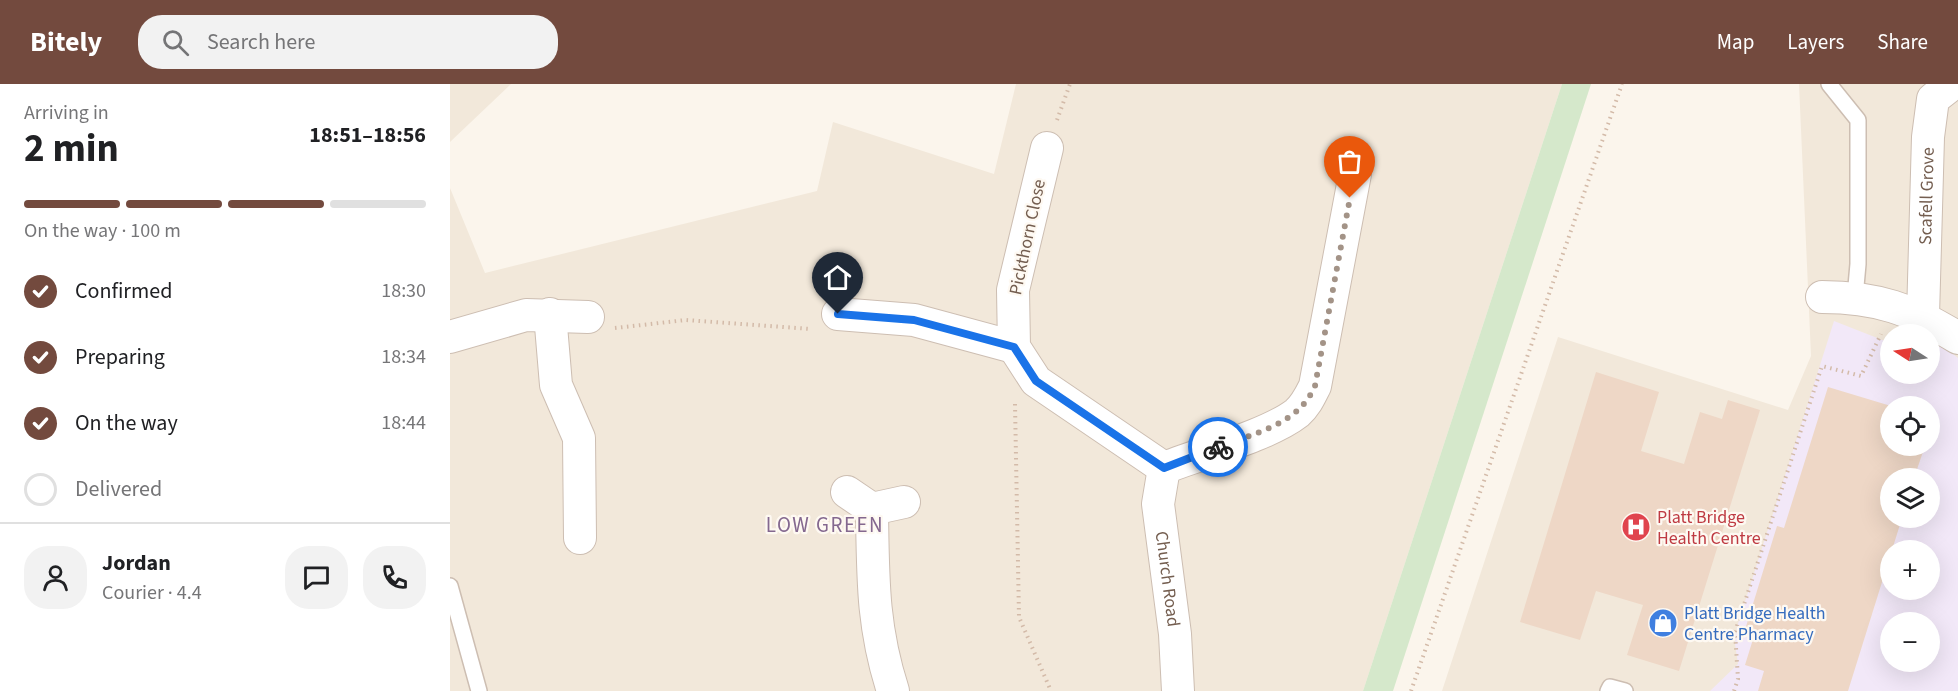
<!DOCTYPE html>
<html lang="en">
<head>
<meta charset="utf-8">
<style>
  :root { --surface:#fff; --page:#f2f2f2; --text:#202124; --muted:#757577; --line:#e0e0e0; --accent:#734a3e }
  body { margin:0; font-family:"Source Sans 3",sans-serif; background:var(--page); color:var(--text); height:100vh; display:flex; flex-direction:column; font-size:22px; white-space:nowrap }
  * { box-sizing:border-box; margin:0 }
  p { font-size:20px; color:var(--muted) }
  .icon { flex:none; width:33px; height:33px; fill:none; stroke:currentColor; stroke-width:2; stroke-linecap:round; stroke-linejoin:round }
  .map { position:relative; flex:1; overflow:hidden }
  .details { display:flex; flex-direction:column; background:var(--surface); width:450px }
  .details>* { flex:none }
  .needle { width:39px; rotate:282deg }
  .controls { position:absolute; left:1430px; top:240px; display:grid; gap:12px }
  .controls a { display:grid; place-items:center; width:60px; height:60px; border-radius:50%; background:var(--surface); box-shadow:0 6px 24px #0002; font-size:30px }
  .pin { position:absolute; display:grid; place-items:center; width:51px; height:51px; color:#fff; margin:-62px -26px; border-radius:50% 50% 50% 0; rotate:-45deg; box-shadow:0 0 6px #0007 }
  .pin .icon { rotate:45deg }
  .courier { position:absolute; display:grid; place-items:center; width:60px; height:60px; margin:-30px; border:4px solid #1a73e8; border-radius:50%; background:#fff; color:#222; box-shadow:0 2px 8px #0007 }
  .head em { font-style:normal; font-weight:700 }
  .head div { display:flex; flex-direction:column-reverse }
  .head { display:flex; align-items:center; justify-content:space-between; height:102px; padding:0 24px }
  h1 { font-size:39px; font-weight:700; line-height:45px }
  .bar { display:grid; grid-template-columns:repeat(4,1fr); gap:9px 6px; align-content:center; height:72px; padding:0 24px }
  .bar i { height:8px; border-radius:4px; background:var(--line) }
  .bar .active { background:var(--accent) }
  .bar p { grid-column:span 4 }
  .line { display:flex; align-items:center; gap:15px; padding:0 24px; border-top:2px solid var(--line) }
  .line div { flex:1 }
  .round { display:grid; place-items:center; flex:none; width:63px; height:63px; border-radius:24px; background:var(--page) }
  ol { padding:0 24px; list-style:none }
  li { display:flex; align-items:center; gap:18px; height:66px }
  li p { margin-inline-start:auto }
  li .icon { padding:6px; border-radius:50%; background:var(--accent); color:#fff; stroke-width:4 }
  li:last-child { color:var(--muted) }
  li i { width:33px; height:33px; border:3px solid var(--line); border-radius:50% }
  header { display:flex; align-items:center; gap:36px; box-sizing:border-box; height:84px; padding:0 30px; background:var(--accent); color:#fff }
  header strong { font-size:28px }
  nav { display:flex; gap:33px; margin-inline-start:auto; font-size:21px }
  .search { width:420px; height:54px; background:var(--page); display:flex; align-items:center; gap:15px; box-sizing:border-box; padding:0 21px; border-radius:24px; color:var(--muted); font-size:22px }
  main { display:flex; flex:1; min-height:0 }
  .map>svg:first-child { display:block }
  .residential { fill:#f2e8da; fill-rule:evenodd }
  .education { fill:#f2e8f8; fill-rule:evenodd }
  .green { fill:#d5e8cb }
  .building { fill:#eed7c6 }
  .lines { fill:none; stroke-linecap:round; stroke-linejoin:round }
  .lane-casing { stroke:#cdbeb2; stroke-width:18 }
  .street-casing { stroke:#cdbeb2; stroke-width:34 }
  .path { stroke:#d3baa8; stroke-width:4; stroke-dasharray:1.5 4.5; stroke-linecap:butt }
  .lane { stroke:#fff; stroke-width:15 }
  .street { stroke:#fff; stroke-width:32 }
  .done { stroke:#a39387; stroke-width:6; stroke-dasharray:0 10.8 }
  .route { stroke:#1a73e8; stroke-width:8 }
  .labels { text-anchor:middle; stroke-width:4.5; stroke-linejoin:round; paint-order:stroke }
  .street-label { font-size:18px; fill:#745e50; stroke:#fef9f2 }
  .health-label { font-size:18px; fill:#be3a42; stroke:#fef9f2; text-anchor:start }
  .shop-label { font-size:18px; fill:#366cbe; stroke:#fef9f2; text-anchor:start }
  .quarter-label { font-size:21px; letter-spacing:1.5px; fill:#84688f; stroke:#fef9f2 }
</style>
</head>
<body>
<header>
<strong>Bitely</strong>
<div class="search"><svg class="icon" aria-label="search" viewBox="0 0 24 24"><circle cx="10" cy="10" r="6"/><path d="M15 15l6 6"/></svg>Search here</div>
<nav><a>Map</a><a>Layers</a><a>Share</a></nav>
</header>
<main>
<section class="details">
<div class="head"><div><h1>2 min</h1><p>Arriving in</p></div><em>18:51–18:56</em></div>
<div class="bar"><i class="active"></i><i class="active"></i><i class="active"></i><i></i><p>On the way · 100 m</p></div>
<ol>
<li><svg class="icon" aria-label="check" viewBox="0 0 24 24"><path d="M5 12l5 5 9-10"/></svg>Confirmed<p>18:30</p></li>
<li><svg class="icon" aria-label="check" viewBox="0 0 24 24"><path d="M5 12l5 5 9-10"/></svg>Preparing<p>18:34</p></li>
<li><svg class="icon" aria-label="check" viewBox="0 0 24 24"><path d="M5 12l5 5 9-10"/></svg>On the way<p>18:44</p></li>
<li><i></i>Delivered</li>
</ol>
<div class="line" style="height:108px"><a class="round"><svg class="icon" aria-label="person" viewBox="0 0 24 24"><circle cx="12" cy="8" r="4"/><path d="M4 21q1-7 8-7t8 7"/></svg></a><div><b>Jordan</b><p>Courier · 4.4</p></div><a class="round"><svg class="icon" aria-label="chat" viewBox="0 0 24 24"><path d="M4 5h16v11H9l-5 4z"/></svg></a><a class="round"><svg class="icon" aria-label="phone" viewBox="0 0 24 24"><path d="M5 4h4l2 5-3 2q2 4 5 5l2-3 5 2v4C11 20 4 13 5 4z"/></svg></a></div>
</section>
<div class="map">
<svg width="1508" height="607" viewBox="0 0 1508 607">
  <rect width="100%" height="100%" fill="#fbf5ec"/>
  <!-- residential -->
  <g class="residential">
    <path d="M0 0H61L0 58Z"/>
    <path d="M566 0H1112L913 607H0V104L35 189 367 107 383 38 544 90Z"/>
    <path d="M1349 0H1508V607H992L1108 253 1338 326 1361 272ZM1440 250H1479V290H1440ZM1440 322H1479V362H1440ZM1440 394H1479V434H1440ZM1440 466H1479V506H1440ZM1440 538H1479V578H1440Z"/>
  </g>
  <!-- education -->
  <path class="education" d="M1384 237 1440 259V290H1479V272L1489 259 1508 274V607H1260L1288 580 1285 560 1287 543ZM1440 322H1479V362H1440ZM1440 394H1479V434H1440ZM1440 466H1479V506H1440ZM1440 538H1479V578H1440Z"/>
  <!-- green -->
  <path class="green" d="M1112 0H1141L943 607H913Z"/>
  <!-- building -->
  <g class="building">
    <path d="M1146 288 1209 308 1191 367 1234 380 1250 328 1272 335 1278 316 1310 326 1229 587 1177 571 1193 521 1146 507 1130 556 1070 538Z"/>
    <path d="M1378 303 1441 322 1440 362H1475L1464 394H1440V434H1452L1398 607H1308L1314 587 1295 581 1304 552 1294 549 1327 442 1334 444Z"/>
  </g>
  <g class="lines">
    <!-- lane casing -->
    <g class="lane-casing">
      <g id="lane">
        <path d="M1379 0 1408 36V180L1405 213"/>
        <path d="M0 502 29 607"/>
        <path d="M1158 607 1160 603 1175 607"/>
      </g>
    </g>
    <!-- street casing -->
    <g class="street-casing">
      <g id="street">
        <path d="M597 64 563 206 564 263 586 297 714 384"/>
        <path d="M1372 213C1427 213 1461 225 1508 254"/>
        <path d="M100 230 106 301 129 354 130 454"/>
        <path d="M388 230 464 236 564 263"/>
        <path id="s1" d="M1473 232 1478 53 1483 15 1502 0"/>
        <path d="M0 253 76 231 138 233"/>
        <path d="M714 384C749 370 819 351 847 329 856 321 860 312 865 302L905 90"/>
        <path id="s2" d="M714 384 708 420 725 550 728 607"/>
        <path d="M397 408 422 425 454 418"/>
        <path d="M422 425C423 493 422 542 443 607"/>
      </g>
    </g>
    <!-- path -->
    <g class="path">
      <path d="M607 36 620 0"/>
      <path d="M165 244 236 236 361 245"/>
      <path d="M565 320 569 533 601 607"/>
      <path d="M961 607 1172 0"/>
      <path d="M1284 607 1288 595 1285 548 1372 282 1411 292 1431 250"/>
    </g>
    <!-- lane -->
    <use href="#lane" class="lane"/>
    <!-- street -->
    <use href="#street" class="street"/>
  </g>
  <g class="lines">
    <!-- done -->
    <path class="done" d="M768 363C805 349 848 341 865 302L900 114"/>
    <!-- route -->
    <path class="route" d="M388 230 464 236 564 263 586 297 714 384 768 363"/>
  </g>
  <!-- icons -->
  <defs>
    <g id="hospital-disc" transform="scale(1.5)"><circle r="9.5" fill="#e0444e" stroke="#fef9f2"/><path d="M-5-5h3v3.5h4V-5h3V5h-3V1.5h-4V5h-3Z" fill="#fff"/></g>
    <g id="shop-disc" transform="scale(1.5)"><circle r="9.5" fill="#3f7fe0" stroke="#fef9f2"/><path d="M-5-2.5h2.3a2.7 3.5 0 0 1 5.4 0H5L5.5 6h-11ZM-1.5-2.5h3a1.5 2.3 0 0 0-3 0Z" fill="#fff"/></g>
  </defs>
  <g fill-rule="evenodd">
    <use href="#hospital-disc" x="1186" y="443"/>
    <use href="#shop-disc" x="1213" y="539"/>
  </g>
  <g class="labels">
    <!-- street labels -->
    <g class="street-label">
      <text dy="6" stroke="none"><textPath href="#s1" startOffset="120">Scafell Grove</textPath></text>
      <text transform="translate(577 153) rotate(-78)" y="6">Pickthorn Close</text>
      <text dy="6" stroke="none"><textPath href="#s2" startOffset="112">Church Road</textPath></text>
    </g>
    <!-- health labels -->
    <g class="health-label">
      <text x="1207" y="439">Platt Bridge<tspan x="1207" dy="21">Health Centre</tspan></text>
    </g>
    <!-- shop labels -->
    <g class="shop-label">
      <text x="1234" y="535">Platt Bridge Health<tspan x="1234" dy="21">Centre Pharmacy</tspan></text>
    </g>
    <!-- quarter labels -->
    <g class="quarter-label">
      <text x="375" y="448">LOW GREEN</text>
    </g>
  </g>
</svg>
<div class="controls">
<a><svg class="needle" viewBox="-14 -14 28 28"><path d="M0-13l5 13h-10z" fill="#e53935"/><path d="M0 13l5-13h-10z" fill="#757577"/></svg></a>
<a><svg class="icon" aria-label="locate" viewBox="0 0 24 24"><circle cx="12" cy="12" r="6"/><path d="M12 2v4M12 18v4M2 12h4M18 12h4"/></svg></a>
<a><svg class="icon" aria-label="layers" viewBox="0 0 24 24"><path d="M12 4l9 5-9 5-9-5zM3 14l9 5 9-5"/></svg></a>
<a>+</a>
<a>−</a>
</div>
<div class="pin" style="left:900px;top:114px;background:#ea580c"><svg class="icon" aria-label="bag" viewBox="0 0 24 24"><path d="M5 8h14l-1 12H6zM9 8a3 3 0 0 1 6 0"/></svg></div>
<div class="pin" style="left:388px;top:230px;background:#1f2937"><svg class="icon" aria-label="home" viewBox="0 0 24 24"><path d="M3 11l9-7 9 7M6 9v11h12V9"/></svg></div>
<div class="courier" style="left:768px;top:363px"><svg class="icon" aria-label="bike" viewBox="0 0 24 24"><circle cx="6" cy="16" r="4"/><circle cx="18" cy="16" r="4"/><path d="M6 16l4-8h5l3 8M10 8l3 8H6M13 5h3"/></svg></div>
</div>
</main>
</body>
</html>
